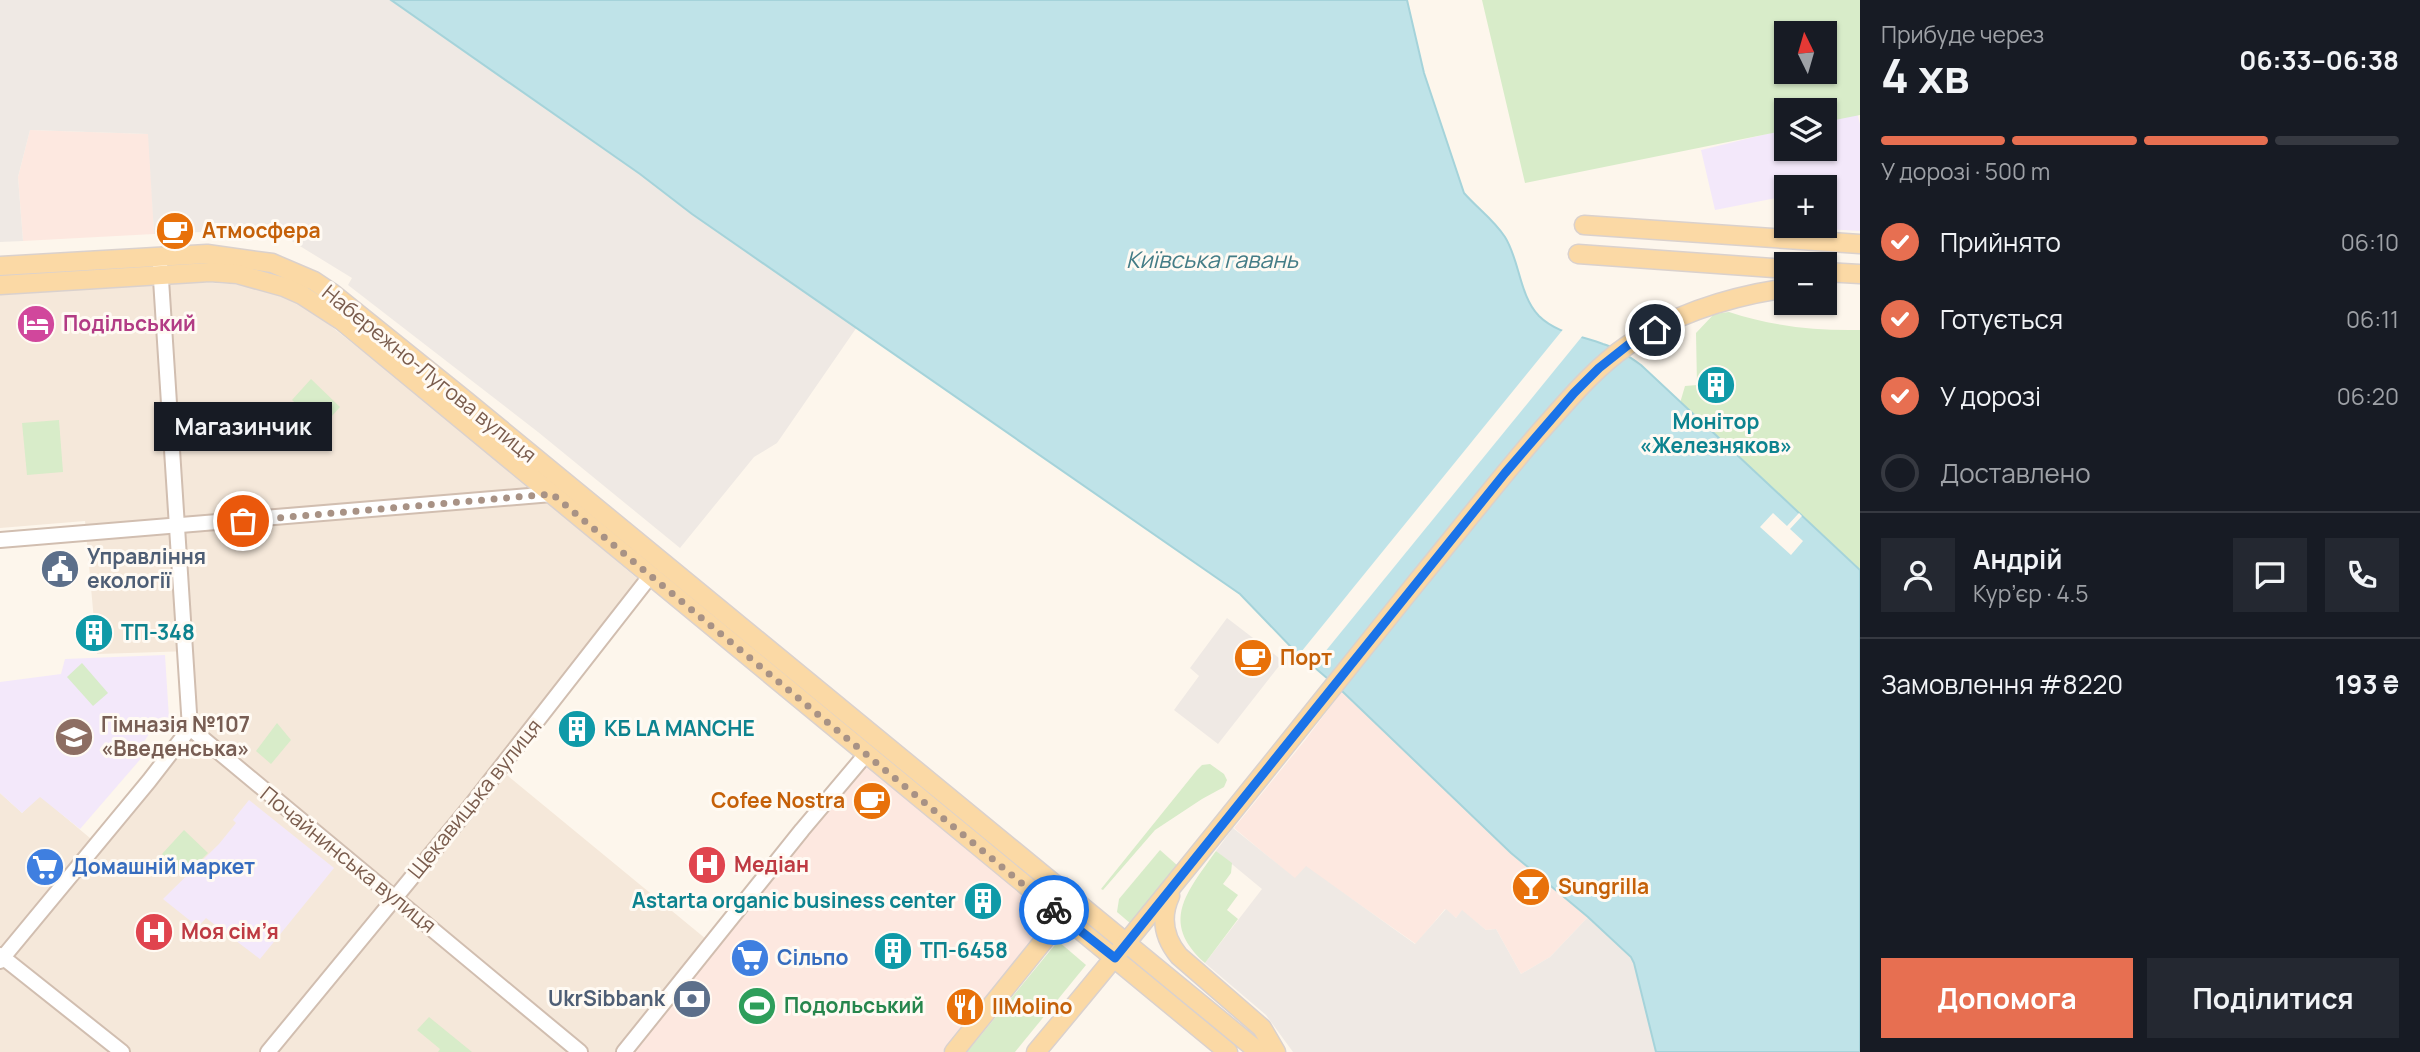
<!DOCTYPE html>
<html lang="uk">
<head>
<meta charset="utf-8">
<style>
  :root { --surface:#171b24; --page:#242831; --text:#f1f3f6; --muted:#9ea1a6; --line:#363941; --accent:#e76f51 }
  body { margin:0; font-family:Manrope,sans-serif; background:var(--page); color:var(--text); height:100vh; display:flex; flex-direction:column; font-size:26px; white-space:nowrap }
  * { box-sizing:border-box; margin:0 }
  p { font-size:23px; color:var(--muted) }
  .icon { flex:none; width:38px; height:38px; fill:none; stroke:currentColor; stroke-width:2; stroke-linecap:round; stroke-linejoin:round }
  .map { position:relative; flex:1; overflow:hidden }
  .panel { display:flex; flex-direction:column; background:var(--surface); width:560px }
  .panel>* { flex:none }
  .needle { width:46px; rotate:355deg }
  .controls { position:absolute; left:1774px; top:21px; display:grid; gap:14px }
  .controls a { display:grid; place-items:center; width:63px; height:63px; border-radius:0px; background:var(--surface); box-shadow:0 2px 5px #0004; font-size:35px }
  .pin { position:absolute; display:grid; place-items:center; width:60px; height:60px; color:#fff; margin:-30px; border:4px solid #fff; border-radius:50%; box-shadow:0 2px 7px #0007 }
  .courier { position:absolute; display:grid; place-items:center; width:70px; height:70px; margin:-35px; border:5px solid #1a73e8; border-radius:50%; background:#fff; color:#222; box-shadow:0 2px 9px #0007 }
  .bubble { position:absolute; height:49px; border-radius:0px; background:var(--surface); box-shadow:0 2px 5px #0004; font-size:23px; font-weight:700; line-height:49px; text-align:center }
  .summary em { font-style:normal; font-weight:700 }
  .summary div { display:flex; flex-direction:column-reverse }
  .summary { display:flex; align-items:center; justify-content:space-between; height:119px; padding:0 21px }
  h1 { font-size:46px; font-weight:700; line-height:52px }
  .bar { display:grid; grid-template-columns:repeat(4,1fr); gap:10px 7px; align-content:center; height:84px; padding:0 21px }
  .bar i { height:9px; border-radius:5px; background:var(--line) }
  .bar .selected { background:var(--accent) }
  .bar p { grid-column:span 4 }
  .line { display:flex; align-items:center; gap:18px; padding:0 21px; border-top:2px solid var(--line) }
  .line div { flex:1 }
  .round { display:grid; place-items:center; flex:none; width:74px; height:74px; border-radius:0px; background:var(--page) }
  ol { padding:0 21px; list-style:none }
  li { display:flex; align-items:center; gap:21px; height:77px }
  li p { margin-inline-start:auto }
  li .icon { padding:7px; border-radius:50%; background:var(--accent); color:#fff; stroke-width:4 }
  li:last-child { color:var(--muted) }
  li i { width:38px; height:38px; border:4px solid var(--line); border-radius:50% }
  .primary-button { display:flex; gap:14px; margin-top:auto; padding:14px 21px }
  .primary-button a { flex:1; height:80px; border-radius:0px; background:var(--accent); color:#fff; font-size:28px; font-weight:700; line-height:80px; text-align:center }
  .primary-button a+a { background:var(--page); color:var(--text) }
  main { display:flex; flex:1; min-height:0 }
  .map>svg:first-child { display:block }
  .residential { fill:#f5e8da }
  .commercial { fill:#fde8e0 }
  .industrial { fill:#efe9e4 }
  .education { fill:#f3e8fa }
  .green { fill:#d8ecc9; fill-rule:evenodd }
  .water { fill:#bfe3e8; stroke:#a5d3da; stroke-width:2 }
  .pier { fill:#fdf6ec }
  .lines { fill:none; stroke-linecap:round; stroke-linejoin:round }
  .minor-casing { stroke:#d1beb0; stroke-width:18 }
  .major-casing { stroke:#dad1cd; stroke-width:21 }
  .minor { stroke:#fff; stroke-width:14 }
  .major { stroke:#fbd9a5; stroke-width:18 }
  .done { stroke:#a89285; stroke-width:7; stroke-dasharray:0 12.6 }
  .route { stroke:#1a73e8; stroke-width:9 }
  .labels { text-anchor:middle; stroke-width:6; stroke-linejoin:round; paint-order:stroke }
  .food-label { font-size:21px; font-weight:bold; fill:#c56008; stroke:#fffaf3; text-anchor:start }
  .hotel-label { font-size:21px; font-weight:bold; fill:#b23c85; stroke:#fffaf3; text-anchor:start }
  .street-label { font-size:21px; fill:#7a5c4d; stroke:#fffaf3 }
  .culture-label { font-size:21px; font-weight:bold; fill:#0d838f; stroke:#fffaf3; text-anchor:start }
  .service-label { font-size:21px; font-weight:bold; fill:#4e5e75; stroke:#fffaf3; text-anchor:start }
  .education-label { font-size:21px; font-weight:bold; fill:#785e54; stroke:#fffaf3; text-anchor:start }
  .health-label { font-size:21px; font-weight:bold; fill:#be3a42; stroke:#fffaf3; text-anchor:start }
  .shop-label { font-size:21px; font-weight:bold; fill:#366cbe; stroke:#fffaf3; text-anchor:start }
  .leisure-label { font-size:21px; font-weight:bold; fill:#27864d; stroke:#fffaf3; text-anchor:start }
  .water-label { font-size:23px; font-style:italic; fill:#437c86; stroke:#fffaf3 }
</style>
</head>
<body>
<main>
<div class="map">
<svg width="1860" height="1052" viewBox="0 0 1860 1052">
  <rect width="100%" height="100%" fill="#fdf6ec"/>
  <!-- residential -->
  <path class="residential" d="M196 282 247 285 272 290 313 312 457 426 639 580 496 766 706 939 616 1052H0V793L22 813 40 796 103 849 200 728 191 651 97 654 85 521 0 528V295Z"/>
  <!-- commercial -->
  <g class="commercial">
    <path d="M30 130 149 134 154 234 23 241 18 177Z"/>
    <path d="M1342 691 1511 853 1588 917 1550 957 1521 974 1496 929 1486 930 1462 911 1456 918 1445 909 1416 944 1306 867 1295 879 1234 828 1306 739Z"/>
    <path d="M869 763 1041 912 1044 918 1040 932 943 1052H628Z"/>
  </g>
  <!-- industrial -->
  <g class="industrial">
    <path d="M0 0H391L640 174 692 214 857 327 777 443 754 457 680 548 538 432 348 285 352 278 277 232 253 227 252 230 154 234 148 134 30 130 18 177 23 241 0 242Z"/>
    <path d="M1227 618 1283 661 1218 744 1174 710 1199 676 1190 668Z"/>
    <path d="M1233 828 1295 878 1306 866 1415 944 1446 909 1456 918 1462 910 1486 930 1496 929 1521 974 1550 957 1588 917 1631 957 1634 963 1656 1052H1293L1266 1015 1205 963 1262 889 1216 851Z"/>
  </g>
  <!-- education -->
  <g class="education">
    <path d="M1857 112 1860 124V231L1826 229 1825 187H1787V196L1715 210 1701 150 1787 129V149H1825V120Z"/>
    <path d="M165 655 169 718 151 719V731L143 743 150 748 80 829 40 797 22 813 0 793V682L61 674 65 659Z"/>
    <path d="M249 800 334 868 260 959 206 918 198 927 163 899 219 844 236 823 233 820Z"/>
  </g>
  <!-- green -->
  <g class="green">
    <path d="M1482 0H1860V115L1825 122V110H1787V130L1525 183ZM1787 33H1825V72H1787Z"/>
    <path d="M1729 312C1772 326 1815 331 1860 330V570L1680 403 1685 386 1697 385 1696 333 1714 314Z"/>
    <path d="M311 379 340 407 322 427 292 400Z"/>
    <path d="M59 420 63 472 27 475 22 423Z"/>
    <path d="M82 663 108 693 93 706 67 677Z"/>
    <path d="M277 723 291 740 271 764 256 751Z"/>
    <path d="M1210 764 1224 774 1227 780 1224 787 1202 799 1155 830 1103 890 1101 889 1197 770 1202 765Z"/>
    <path d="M184 830 208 853 185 876 162 854Z"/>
    <path d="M1160 850 1178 866 1130 923 1117 912 1119 899Z"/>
    <path d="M1216 851 1232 863 1231 873 1223 884 1238 895 1227 910 1238 919 1205 963C1159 922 1187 892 1216 851Z"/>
    <path d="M1058 941 1086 965 1015 1052H967Z"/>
    <path d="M429 1017 472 1052H438L440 1049 417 1030Z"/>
  </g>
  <!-- water -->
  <path class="water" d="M391 0H1407L1424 73 1464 193C1477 208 1493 219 1505 237 1520 261 1519 295 1539 316 1556 333 1582 336 1603 344 1617 348 1630 357 1641 365L1860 570V1052H1656L1634 963 1631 957 1588 917 1511 853 1342 691 1292 648 1240 594 692 214 640 174Z"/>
  <!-- pier -->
  <g class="pier">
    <path d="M1565 327 1584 334 1311 669 1297 657Z"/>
    <path d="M1773 513 1787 526 1799 513 1802 516 1790 529 1803 541 1791 555 1760 527Z"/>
  </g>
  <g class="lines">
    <!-- minor casing -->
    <g class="minor-casing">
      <g id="minor">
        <path d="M160 264 190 728 580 1052"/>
        <path d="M0 540 552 494"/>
        <path d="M0 955 122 1052"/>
        <path d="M0 961 149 781 190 728"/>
        <path d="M268 1052 469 808 651 575"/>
        <path d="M624 1052 802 830 867 753"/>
      </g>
    </g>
    <!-- major casing -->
    <g class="major-casing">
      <g id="major">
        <path d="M1584 225 1860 244"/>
        <path d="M1578 254 1787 269"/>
        <path d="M0 266 207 254 272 263 314 281 332 293 465 400 1259 1052"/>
        <path d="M1825 272 1860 274"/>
        <path d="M0 285 210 272 237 274 284 287 302 295 342 321 1228 1052"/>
        <path d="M1170 896C1160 918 1164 938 1179 956L1262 1028 1276 1052"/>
        <path d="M954 1052 1070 908"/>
        <path d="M1036 1052C1165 898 1290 740 1416 583 1457 533 1496 483 1538 434 1566 403 1593 369 1628 345 1674 314 1732 296 1787 288"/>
      </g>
    </g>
    <!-- minor -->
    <use href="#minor" class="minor"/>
    <!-- major -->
    <use href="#major" class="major"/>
  </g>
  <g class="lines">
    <!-- done -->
    <path class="done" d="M243 521 552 494 1054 910"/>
    <!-- route -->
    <path class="route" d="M1054 910 1115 958 1505 473 1574 393 1599 368 1628 345 1655 330"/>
  </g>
  <!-- icons -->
  <defs>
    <g id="cafe-disc" transform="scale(2.0125)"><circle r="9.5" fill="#e8710a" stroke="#fffaf3"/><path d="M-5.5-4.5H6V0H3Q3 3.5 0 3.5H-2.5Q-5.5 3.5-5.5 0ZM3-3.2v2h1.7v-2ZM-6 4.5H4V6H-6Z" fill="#fff"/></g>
    <g id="hotel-disc" transform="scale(2.0125)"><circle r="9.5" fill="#d1479c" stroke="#fffaf3"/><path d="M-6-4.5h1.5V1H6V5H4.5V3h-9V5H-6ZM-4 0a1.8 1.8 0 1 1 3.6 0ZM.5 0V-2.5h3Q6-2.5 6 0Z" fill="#fff"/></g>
    <g id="building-disc" transform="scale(2.0125)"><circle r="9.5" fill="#0f9aa8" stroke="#fffaf3"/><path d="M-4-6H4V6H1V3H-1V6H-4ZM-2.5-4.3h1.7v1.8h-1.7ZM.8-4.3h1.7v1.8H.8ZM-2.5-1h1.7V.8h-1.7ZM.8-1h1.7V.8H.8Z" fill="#fff"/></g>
    <g id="civic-disc" transform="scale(2.0125)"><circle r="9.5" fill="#5c6f8a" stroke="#fffaf3"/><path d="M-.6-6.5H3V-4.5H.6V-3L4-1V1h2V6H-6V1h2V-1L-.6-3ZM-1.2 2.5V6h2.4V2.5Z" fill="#fff"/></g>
    <g id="school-disc" transform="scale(2.0125)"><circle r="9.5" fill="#8d6e63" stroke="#fffaf3"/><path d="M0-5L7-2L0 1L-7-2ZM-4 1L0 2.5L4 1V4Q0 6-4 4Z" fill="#fff"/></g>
    <g id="hospital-disc" transform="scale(2.0125)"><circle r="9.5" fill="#e0444e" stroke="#fffaf3"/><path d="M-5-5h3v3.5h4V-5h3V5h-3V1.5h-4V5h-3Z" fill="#fff"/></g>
    <g id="supermarket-disc" transform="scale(2.0125)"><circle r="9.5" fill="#3f7fe0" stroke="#fffaf3"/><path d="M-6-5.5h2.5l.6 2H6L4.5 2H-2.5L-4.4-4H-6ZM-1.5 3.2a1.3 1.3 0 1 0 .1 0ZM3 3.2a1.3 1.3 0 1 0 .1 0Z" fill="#fff"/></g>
    <g id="bar-disc" transform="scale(2.0125)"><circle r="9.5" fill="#e8710a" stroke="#fffaf3"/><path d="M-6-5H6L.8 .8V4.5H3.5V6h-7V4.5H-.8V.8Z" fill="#fff"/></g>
    <g id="bank-disc" transform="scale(2.0125)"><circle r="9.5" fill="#5c6f8a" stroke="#fffaf3"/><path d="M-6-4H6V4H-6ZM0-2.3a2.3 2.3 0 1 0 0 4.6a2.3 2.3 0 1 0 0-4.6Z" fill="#fff"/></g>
    <g id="stadium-disc" transform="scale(2.0125)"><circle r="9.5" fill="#2e9e5b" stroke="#fffaf3"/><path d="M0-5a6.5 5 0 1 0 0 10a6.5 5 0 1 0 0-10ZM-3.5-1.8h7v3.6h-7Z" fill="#fff"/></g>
    <g id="restaurant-disc" transform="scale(2.0125)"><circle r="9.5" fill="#e8710a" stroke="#fffaf3"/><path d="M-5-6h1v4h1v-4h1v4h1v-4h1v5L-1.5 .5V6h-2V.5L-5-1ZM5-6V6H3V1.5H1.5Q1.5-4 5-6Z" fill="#fff"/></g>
  </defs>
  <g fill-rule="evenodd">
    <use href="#cafe-disc" x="175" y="231"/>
    <use href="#hotel-disc" x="36" y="324"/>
    <use href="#building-disc" x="1716" y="385"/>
    <use href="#civic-disc" x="60" y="569"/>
    <use href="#building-disc" x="94" y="633"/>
    <use href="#cafe-disc" x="1253" y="658"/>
    <use href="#building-disc" x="577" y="729"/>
    <use href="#school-disc" x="74" y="737"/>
    <use href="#cafe-disc" x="872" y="801"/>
    <use href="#hospital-disc" x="707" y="865"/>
    <use href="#supermarket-disc" x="45" y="867"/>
    <use href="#bar-disc" x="1531" y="887"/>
    <use href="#building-disc" x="983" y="901"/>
    <use href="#hospital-disc" x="154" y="932"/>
    <use href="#building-disc" x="893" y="951"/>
    <use href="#supermarket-disc" x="750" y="958"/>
    <use href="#bank-disc" x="692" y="999"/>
    <use href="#stadium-disc" x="757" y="1006"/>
    <use href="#restaurant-disc" x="965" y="1007"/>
  </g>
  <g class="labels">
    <!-- food labels -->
    <g class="food-label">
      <text x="202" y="238">Атмосфера</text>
      <text x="1280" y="665">Порт</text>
      <text x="845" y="808" text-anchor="end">Сofee Nostra</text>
      <text x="1558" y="894">Sungrilla</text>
      <text x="992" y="1014">IlMolino</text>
    </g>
    <!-- hotel labels -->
    <g class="hotel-label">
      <text x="63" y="331">Подільський</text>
    </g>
    <!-- street labels -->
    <g class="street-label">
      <text transform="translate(429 374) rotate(39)" y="7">Набережно-Лугова вулиця</text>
      <text transform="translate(475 799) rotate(-51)" y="7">Щекавицька вулиця</text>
      <text transform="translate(348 860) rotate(39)" y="7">Почайнинська вулиця</text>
    </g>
    <!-- culture labels -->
    <g class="culture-label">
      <text x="1716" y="429" text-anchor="middle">Монітор<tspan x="1716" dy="24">«Железняков»</tspan></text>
      <text x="121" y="640">ТП-348</text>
      <text x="604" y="736">КБ LA MANCHE</text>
      <text x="956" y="908" text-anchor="end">Astarta organic business center</text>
      <text x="920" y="958">ТП-6458</text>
    </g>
    <!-- service labels -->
    <g class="service-label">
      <text x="87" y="564">Управління<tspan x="87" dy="24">екології</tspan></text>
      <text x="665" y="1006" text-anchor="end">UkrSibbank</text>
    </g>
    <!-- education labels -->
    <g class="education-label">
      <text x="101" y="732">Гімназія №107<tspan x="101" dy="24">«Введенська»</tspan></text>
    </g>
    <!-- health labels -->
    <g class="health-label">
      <text x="734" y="872">Медіан</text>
      <text x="181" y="939">Моя сім’я</text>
    </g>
    <!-- shop labels -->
    <g class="shop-label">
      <text x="72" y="874">Домашній маркет</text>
      <text x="777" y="965">Сільпо</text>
    </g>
    <!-- leisure labels -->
    <g class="leisure-label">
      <text x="784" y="1013">Подольський</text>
    </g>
    <!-- water labels -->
    <g class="water-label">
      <text x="1212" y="268">Київська гавань</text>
    </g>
  </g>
</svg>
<div class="controls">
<a><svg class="needle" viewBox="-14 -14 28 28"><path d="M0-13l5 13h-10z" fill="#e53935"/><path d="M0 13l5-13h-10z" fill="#9ea1a6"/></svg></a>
<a><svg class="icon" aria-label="layers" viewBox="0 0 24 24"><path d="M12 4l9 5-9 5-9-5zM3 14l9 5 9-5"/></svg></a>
<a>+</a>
<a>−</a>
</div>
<div class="pin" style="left:243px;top:521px;background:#ea580c"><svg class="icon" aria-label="bag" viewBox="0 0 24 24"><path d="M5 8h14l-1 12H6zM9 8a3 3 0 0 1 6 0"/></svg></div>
<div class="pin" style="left:1655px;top:330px;background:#1f2937"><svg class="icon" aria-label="home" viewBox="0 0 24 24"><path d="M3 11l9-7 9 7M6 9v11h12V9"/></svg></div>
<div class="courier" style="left:1054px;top:910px"><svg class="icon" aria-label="bike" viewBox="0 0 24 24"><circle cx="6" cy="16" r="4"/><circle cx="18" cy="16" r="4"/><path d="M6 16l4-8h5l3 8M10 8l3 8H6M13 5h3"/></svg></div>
<div class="bubble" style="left:154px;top:402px;width:178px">Магазинчик</div>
</div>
<section class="panel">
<div class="summary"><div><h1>4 хв</h1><p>Прибуде через</p></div><em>06:33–06:38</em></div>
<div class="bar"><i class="selected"></i><i class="selected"></i><i class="selected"></i><i></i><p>У дорозі · 500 m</p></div>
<ol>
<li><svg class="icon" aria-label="check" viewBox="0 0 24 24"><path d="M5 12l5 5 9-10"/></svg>Прийнято<p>06:10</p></li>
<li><svg class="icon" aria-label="check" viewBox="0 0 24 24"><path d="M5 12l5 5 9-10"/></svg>Готується<p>06:11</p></li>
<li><svg class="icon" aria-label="check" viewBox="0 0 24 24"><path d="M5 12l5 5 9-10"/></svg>У дорозі<p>06:20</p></li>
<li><i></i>Доставлено</li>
</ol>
<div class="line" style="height:126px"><a class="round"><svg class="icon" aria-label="person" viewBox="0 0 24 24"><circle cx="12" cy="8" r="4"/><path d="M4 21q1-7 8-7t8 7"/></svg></a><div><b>Андрій</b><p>Кур’єр · 4.5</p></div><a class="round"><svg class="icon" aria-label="chat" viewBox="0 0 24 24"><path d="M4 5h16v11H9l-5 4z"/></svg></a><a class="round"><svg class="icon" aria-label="phone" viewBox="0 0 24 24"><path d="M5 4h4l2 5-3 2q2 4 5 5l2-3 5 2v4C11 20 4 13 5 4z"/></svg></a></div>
<div class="line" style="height:91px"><div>Замовлення #8220</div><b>193 ₴</b></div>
<div class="primary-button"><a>Допомога</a><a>Поділитися</a></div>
</section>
</main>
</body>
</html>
